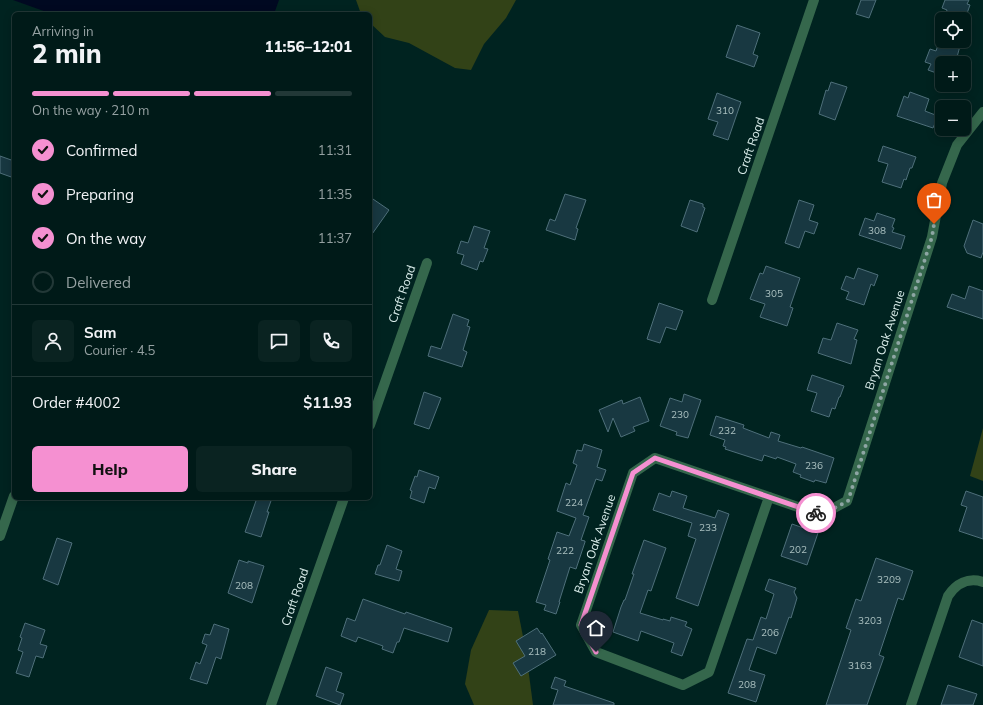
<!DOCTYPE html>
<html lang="en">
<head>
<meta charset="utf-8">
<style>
  :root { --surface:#001a18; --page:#0a2321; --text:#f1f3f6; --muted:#95a1a2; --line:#223837; --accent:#f590d1 }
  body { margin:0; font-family:Mulish,sans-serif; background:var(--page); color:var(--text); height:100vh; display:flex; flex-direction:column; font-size:15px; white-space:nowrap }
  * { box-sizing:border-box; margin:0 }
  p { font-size:13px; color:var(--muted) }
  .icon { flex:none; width:22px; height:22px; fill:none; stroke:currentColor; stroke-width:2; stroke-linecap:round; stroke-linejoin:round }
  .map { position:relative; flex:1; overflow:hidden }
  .panel { position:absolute; left:12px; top:12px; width:360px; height:488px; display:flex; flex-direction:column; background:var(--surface); border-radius:6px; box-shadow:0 2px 10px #0003,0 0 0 1px var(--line) }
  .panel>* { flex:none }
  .controls { position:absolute; left:935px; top:12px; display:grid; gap:8px }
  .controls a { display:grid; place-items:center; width:36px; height:36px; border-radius:6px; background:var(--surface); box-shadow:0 2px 10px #0003,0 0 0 1px var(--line); font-size:20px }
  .pin { position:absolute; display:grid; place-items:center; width:34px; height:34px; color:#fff; margin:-41px -17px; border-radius:50% 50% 50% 0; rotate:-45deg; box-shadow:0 0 4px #0007 }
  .pin .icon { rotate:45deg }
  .courier { position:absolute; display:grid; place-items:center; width:40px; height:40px; margin:-20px; border:3px solid #f590d1; border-radius:50%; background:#fff; color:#222; box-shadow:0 1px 5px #0007 }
  .summary em { font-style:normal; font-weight:800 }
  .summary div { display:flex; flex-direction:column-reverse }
  .summary { display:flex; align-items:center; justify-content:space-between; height:68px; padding:0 20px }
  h1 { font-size:26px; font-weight:800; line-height:30px }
  .bar { display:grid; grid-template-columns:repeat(4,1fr); gap:6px 4px; align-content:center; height:48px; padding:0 20px }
  .bar i { height:5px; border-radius:3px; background:var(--line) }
  .bar .active { background:var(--accent) }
  .bar p { grid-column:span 4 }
  .line { display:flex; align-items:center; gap:10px; padding:0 20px; border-top:1px solid var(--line) }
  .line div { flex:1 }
  .round { display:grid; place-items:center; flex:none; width:42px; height:42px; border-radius:6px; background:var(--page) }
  ol { padding:0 20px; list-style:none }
  li { display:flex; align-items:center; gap:12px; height:44px }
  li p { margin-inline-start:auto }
  li .icon { padding:4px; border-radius:50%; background:var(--accent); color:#111; stroke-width:4 }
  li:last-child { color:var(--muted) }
  li i { width:22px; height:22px; border:2px solid var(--line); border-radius:50% }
  .action { display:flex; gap:8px; margin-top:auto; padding:8px 20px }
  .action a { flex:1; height:46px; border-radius:6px; background:var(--accent); color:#111; font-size:16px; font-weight:800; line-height:46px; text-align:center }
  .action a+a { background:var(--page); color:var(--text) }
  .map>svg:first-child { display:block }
  .green { fill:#324217 }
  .water { fill:#000921 }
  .building { fill:#183841; stroke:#4e6f7a }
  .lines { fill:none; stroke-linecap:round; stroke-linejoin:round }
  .minor { stroke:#35674c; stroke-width:10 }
  .done { stroke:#8ea6a4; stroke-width:4; stroke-dasharray:0 7.2 }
  .route { stroke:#f590d1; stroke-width:5 }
  .labels { text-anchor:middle; stroke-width:3; stroke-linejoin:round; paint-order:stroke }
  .number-label { font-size:10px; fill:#aac0c0 }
  .street-label { font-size:12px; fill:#daedeb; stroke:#002320 }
</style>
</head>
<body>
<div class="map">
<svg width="983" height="705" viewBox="0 0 983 705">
  <rect width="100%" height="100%" fill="#002320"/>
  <!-- green -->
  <g class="green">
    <path d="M356 0H516L506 18 484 44 471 70 455 68 409 43 385 37 370 23V14H361Z"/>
    <path d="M983 428V481L970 476Z"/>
    <path d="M489 610 518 611 526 652 533 705H474L465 684 471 650Z"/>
  </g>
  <!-- water -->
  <path class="water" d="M13 0H279L274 14H52Z"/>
  <!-- building -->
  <g class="building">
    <path d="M861 0H876L869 18 856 14Z"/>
    <path d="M945 0H969L967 4 970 5 965 19H944L947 10 942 8Z"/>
    <path d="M737 25 760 33 753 54 758 56 754 67 726 57Z"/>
    <path d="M940 39 942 41 960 46 957 57 954 56 951 63H942V75L928 70 931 64 925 62 930 49 936 51Z"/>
    <path d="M831 82 847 87 835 120 819 114 826 90 828 91Z"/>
    <path d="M910 92 929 99 925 111 938 116 933 128 897 116 904 96 908 98Z"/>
    <path d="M717 93 741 102 728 140 713 135 718 122 708 119Z"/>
    <path d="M883 146 916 157 912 168H910L906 180 904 179 901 188 882 182 888 164 878 161Z"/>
    <path d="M0 156 14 161V178L0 173Z"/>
    <path d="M565 194 586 200 576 228 578 229 575 240 546 230 550 219 555 221Z"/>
    <path d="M370 197 389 210 370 237Z"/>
    <path d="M690 200 703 204V207L705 208 697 232 681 226Z"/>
    <path d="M799 200 814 205 809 220 818 223 814 234 805 231 799 248 785 243Z"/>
    <path d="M877 213 895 219 892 227 894 228 892 232 905 236 901 249 859 235 865 218 874 221Z"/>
    <path d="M973 220 983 224V252L981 258 967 253 964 246Z"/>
    <path d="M474 226 490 231 484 248 488 249 483 262 480 261 477 270 461 264 464 255 457 253 461 241 468 243Z"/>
    <path d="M766 266 800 278 790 307 793 308 787 326 760 317 765 304 750 299 760 273 763 274Z"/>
    <path d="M858 268 878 275 874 286 871 284 864 305 846 299 849 292 841 289 846 276 854 279Z"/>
    <path d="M969 286 983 291V319L947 307 952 294 965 299Z"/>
    <path d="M659 303 683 311 676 330 666 327 660 343 647 339Z"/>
    <path d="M453 314 469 320 467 326 470 327 463 350 467 352 462 367 428 356 431 346 441 349Z"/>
    <path d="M837 323 858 330 854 339 857 340 851 364 818 353 823 338 831 340Z"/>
    <path d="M812 375 844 386 840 397H839L835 409 832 408 829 417 811 411 817 393 807 390Z"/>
    <path d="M424 392 441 398 429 429 414 424Z"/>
    <path d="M684 394 701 400 688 438 676 435 677 432 660 426 670 398 682 402Z"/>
    <path d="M640 397 649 421 633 427 635 431 621 437 613 418 608 432 599 410 622 400 623 404Z"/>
    <path d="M716 416 744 425 743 428 769 438 771 432 780 435 778 441 801 448 802 447 834 458 826 483 815 480 814 482 800 477 801 475 793 472 796 464 777 457 776 459 764 455 762 461 725 449 726 447 723 446 725 440 710 435Z"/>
    <path d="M584 444 602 450 597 467 606 470 602 481 596 479 583 515 589 517 581 540 585 541V542L576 569 570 567 559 602H560L556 614 544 610 546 605 536 602 550 560 548 559 557 532 569 536 576 518 557 511 566 483 570 485 577 465 573 463 577 450 582 451Z"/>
    <path d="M419 470 439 477 435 489 429 487 424 503 410 498 412 491 410 490 415 476 417 477Z"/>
    <path d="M672 491 687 496 683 508 715 518 718 510 729 514 698 606 676 598 696 539 688 536 692 523 653 510 659 493 670 497Z"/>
    <path d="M966 491 983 497V539L959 531 967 507 961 505Z"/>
    <path d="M257 498H272L267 512H269L261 537 245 532Z"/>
    <path d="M792 524 818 533 807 565 781 556Z"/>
    <path d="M57 538 72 543 58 585 43 579Z"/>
    <path d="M644 540 666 548 651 591 648 590 640 613 663 620V619L670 621 671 617 687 622 685 626 692 629 682 656 671 652 674 643 641 631 638 641 613 632 621 607 624 600H625L634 574H632Z"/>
    <path d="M387 545 402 551 396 569 402 571 399 581 375 574 378 565H380Z"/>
    <path d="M876 558 913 571 903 600 898 598 879 655 884 657 867 705H826L851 630 846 628 856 599 861 601Z"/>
    <path d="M239 560 248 563V561L264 566 252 603 228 593Z"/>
    <path d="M769 579 796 588 794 592 797 598 791 618 789 617 776 654 757 647 749 670 765 675 756 702 728 693 747 639 753 640 761 617 766 619 774 594 765 590Z"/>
    <path d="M363 599 405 614 406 612 452 628 448 642 404 628 399 642H397L393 653 382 649 383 646 358 637 356 642 341 636 347 618 355 621Z"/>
    <path d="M972 620 983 624V666L959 657Z"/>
    <path d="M25 623 45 630 40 644 47 646 43 658 36 656 29 677 16 673 23 652 18 650 22 638 20 637Z"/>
    <path d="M214 624 229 629 221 659 216 657 207 684 190 679 196 662 200 664 207 645 202 643 205 634 210 635Z"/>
    <path d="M537 628 541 634 542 633 556 655 521 676 513 663 525 656 516 641Z"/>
    <path d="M326 667 342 673 336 691 344 694 340 705 316 696Z"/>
    <path d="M555 677 566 681 564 686 614 703V705H553L558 690 551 688Z"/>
    <path d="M948 685 977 694 973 705H941Z"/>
  </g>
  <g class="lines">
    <!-- minor -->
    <g class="minor">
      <path d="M712 300 814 0"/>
      <path d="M370 425 427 263"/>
      <path d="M655 458 769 497 709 672 683 685 596 652 581 625 633 473Z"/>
      <path d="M769 497 821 515 847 501 932 237 942 183 957 145 983 112"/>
      <path d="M0 536 14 496"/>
      <path d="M271 705 344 498"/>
      <path d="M911 705 948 596C956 584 968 577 983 582"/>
    </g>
  </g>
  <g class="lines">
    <!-- done -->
    <path class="done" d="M816 513 821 515 848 501 932 237 934 224"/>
    <!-- route -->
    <path class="route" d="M596 652 581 625 633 473 655 458 816 513"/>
  </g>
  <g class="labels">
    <!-- number labels -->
    <g class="number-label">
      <text x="725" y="114">310</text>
      <text x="877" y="234">308</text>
      <text x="774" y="297">305</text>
      <text x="680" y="418">230</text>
      <text x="727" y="434">232</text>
      <text x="814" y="469">236</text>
      <text x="574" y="506">224</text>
      <text x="708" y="531">233</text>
      <text x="798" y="553">202</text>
      <text x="565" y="554">222</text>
      <text x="889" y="583">3209</text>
      <text x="244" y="589">208</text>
      <text x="870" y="624">3203</text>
      <text x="770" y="636">206</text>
      <text x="537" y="655">218</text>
      <text x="860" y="669">3163</text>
      <text x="747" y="688">208</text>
    </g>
    <!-- street labels -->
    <g class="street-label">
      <text transform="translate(751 146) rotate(-71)" y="4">Craft Road</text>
      <text transform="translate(402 294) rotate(-71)" y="4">Craft Road</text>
      <text transform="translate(885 340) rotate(-72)" y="4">Bryan Oak Avenue</text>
      <text transform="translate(595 544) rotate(-71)" y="4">Bryan Oak Avenue</text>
      <text transform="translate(295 597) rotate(-71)" y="4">Craft Road</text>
    </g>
  </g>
</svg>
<div class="controls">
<a><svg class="icon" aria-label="locate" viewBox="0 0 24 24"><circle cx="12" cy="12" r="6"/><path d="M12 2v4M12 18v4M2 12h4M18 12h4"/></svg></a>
<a>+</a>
<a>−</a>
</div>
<div class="pin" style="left:934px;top:224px;background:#ea580c"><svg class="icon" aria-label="bag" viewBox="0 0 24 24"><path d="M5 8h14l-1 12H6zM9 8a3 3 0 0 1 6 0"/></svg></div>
<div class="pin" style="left:596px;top:652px;background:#1f2937"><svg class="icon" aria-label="home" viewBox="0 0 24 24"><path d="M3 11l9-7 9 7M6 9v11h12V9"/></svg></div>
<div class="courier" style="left:816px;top:513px"><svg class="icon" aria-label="bike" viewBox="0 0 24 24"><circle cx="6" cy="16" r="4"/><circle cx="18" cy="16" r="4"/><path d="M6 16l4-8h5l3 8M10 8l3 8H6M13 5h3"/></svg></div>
<section class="panel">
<div class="summary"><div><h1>2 min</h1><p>Arriving in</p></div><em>11:56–12:01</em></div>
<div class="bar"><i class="active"></i><i class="active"></i><i class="active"></i><i></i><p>On the way · 210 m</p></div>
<ol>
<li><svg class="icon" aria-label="check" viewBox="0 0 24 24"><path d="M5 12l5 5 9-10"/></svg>Confirmed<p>11:31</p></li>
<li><svg class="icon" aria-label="check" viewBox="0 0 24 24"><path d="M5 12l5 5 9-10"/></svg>Preparing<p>11:35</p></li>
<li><svg class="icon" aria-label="check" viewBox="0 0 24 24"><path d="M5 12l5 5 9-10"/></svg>On the way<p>11:37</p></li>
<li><i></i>Delivered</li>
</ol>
<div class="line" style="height:72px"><a class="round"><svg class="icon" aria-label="person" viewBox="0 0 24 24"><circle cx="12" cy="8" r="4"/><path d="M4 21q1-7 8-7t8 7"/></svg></a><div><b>Sam</b><p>Courier · 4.5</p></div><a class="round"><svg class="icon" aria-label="chat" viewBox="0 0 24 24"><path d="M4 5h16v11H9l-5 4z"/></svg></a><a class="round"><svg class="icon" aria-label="phone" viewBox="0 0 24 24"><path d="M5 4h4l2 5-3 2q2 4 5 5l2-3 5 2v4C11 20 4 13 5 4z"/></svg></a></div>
<div class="line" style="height:52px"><div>Order #4002</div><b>$11.93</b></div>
<div class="action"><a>Help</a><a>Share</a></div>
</section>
</div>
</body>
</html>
